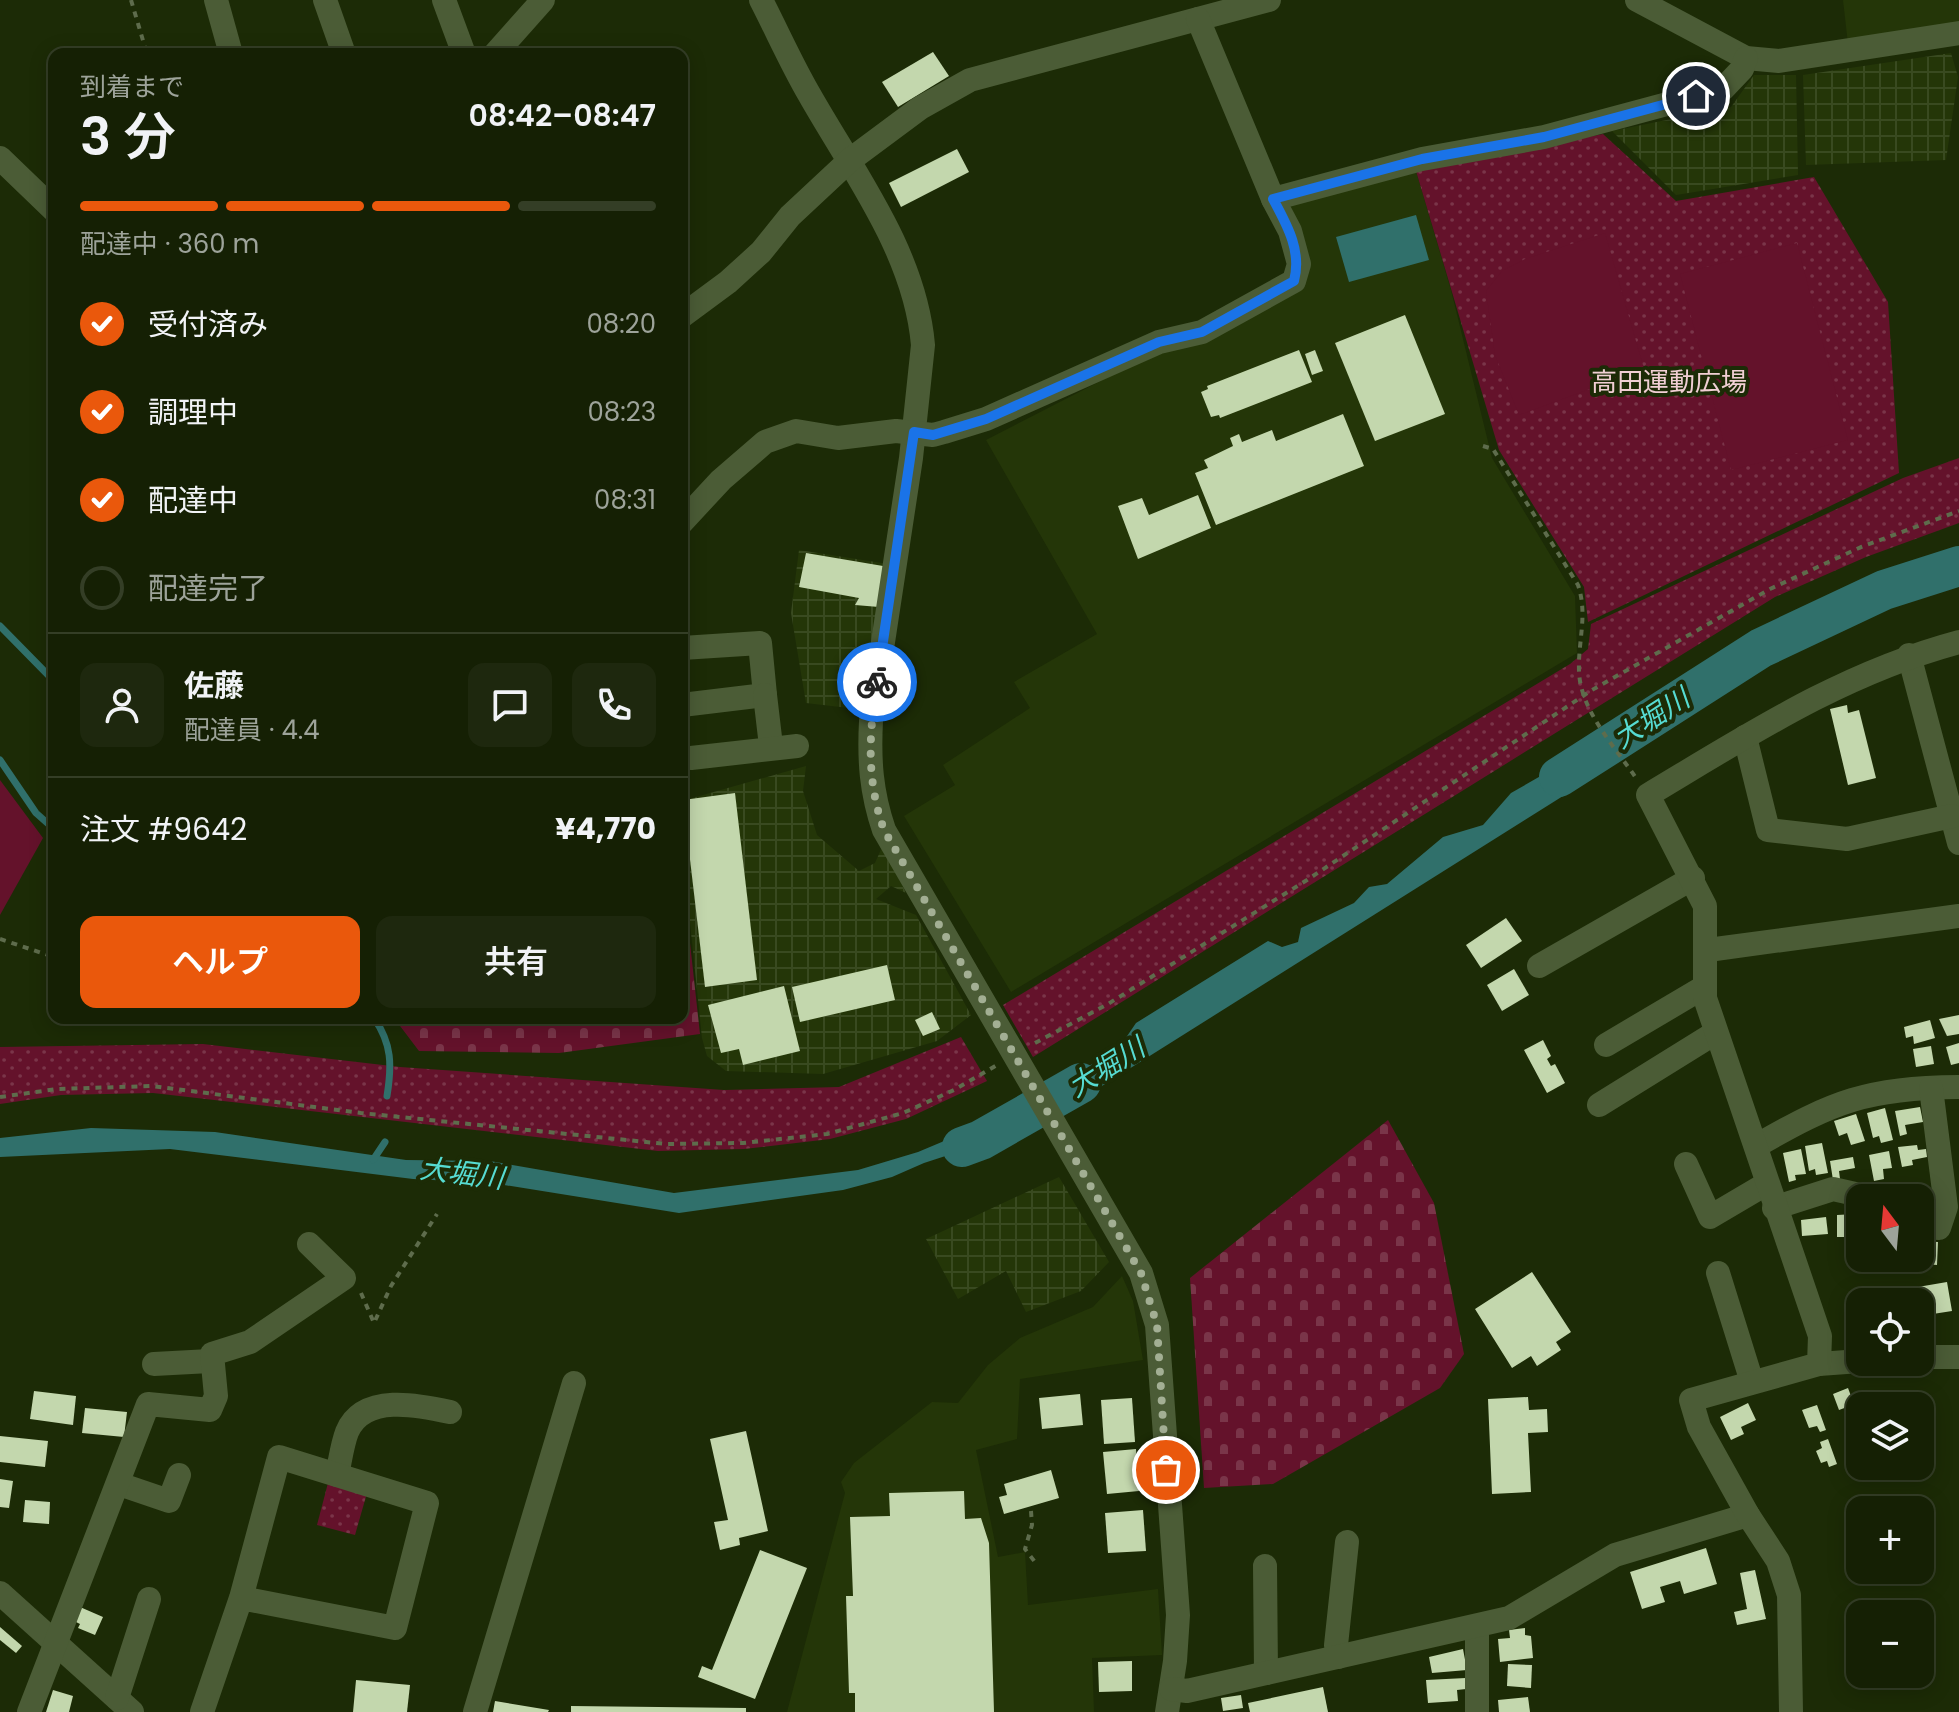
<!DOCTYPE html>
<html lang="ja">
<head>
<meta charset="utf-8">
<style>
  :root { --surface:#152004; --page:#1e280e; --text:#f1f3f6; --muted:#9da39a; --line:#343e26; --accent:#ea580c }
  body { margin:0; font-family:Poppins,"Noto Sans JP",sans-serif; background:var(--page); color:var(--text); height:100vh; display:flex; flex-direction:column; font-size:30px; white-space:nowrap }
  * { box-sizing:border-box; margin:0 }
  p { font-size:26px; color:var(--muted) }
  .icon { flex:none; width:44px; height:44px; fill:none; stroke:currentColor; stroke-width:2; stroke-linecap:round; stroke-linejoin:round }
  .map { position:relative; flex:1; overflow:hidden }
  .side { position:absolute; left:48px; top:48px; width:640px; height:976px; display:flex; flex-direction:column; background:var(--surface); border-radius:16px; box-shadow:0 4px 20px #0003,0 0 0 2px var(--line) }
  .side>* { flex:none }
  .needle { width:52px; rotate:344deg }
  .fabs { position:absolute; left:1846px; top:1184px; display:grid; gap:16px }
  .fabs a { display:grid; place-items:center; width:88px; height:88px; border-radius:16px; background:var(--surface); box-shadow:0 4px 20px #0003,0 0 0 2px var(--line); font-size:40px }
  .pin { position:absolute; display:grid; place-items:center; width:68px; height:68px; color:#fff; margin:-34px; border:4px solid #fff; border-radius:50%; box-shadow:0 2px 8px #0007 }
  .courier { position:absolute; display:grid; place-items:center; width:80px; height:80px; margin:-40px; border:6px solid #1a73e8; border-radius:50%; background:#fff; color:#222; box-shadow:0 2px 10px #0007 }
  .summary em { font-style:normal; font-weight:600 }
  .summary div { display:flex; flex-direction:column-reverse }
  .summary { display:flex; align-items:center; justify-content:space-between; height:136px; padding:0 32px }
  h1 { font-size:52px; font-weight:600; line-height:60px }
  .bar { display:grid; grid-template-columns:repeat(4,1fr); gap:12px 8px; align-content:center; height:96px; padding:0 32px }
  .bar i { height:10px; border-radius:6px; background:var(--line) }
  .bar .current { background:var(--accent) }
  .bar p { grid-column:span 4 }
  .line { display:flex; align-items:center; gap:20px; padding:0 32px; border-top:2px solid var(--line) }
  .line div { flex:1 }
  .round { display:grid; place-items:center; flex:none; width:84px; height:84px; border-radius:16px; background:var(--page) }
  ol { padding:0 32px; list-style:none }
  li { display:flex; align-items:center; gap:24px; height:88px }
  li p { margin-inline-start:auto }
  li .icon { padding:8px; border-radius:50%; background:var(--accent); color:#fff; stroke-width:4 }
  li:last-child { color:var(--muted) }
  li i { width:44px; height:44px; border:4px solid var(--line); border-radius:50% }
  .cta { display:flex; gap:16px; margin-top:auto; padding:16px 32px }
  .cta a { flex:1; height:92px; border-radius:16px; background:var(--accent); color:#fff; font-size:32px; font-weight:600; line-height:92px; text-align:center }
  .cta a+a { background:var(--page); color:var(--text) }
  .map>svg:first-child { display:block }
  .built { fill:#243608 }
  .industrial { fill:url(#industrial-grid) }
  .grass { fill:url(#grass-dots) }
  .cemetery { fill:url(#cemetery-stones) }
  .garden { fill:#64122b }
  .water { fill:#30706b }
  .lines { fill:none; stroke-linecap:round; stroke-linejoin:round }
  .stream { stroke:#30706b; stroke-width:7 }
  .river { stroke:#30706b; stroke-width:40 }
  .building { fill:#c3d7ad }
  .path { stroke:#5e6c4c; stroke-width:4; stroke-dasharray:6 6; stroke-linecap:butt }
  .minor { stroke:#4b5c36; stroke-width:24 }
  .done { stroke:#a3af94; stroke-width:8; stroke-dasharray:0 14.4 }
  .route { stroke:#1a73e8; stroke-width:10 }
  .labels { text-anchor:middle; stroke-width:8; stroke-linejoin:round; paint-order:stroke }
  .park-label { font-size:26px; fill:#f1cfd4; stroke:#1c2b06 }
  .water-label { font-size:28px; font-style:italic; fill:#56dbd2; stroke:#1c2b06 }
</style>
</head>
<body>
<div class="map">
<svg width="1959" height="1712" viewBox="0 0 1959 1712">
  <defs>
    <pattern id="industrial-grid" width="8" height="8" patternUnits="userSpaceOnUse" patternTransform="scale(2)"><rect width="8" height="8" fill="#243608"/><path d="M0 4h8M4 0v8" fill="none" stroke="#394a20"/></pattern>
    <pattern id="grass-dots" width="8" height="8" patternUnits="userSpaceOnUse" patternTransform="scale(2)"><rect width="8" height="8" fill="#64122b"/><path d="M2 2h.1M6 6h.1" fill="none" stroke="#7a3549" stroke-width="1.8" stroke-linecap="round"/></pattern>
    <pattern id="cemetery-stones" width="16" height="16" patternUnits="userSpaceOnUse" patternTransform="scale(2)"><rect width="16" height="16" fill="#64122b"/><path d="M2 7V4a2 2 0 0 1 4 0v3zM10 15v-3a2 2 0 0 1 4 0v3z" fill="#7a3549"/></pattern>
  </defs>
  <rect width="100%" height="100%" fill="#1c2b06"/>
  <!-- built -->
  <g class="built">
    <path d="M1843 0H1959V27L1848 44Z"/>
    <path d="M1416 171 1451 290 1492 458 1575 596 1577 653 1011 992 904 816 955 785 943 765 1030 708 1014 682 1097 634 986 440 1159 351 1296 291 1289 209 1296 200Z"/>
    <path d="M1122 1276 1133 1301 1143 1360 1020 1379 1017 1439 976 1450 998 1557 1025 1552 1028 1605 1158 1589 1162 1655 1092 1658 1094 1712H787L845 1493 841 1482 854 1463 932 1402 958 1403 988 1365 1020 1338 1093 1307Z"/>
  </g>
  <!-- industrial -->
  <g class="industrial">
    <path d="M1951 53 1958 77 1946 160 1806 165 1803 75Z"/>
    <path d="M1754 75H1796L1798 175 1676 195 1612 131 1731 107Z"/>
    <path d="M799 550 888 564 866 710 806 703 791 613Z"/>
    <path d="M806 766 803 791 817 835 859 871 875 863 883 845 906 893 891 886 876 899 916 915 971 1015 937 1041 823 1074 726 1071 707 1056 702 1038 682 846V801Z"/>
    <path d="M1059 1177 1109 1262 1081 1291 1026 1312 1006 1271 958 1299 926 1239Z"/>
  </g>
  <!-- grass -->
  <g class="grass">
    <path d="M1603 134 1676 201 1814 177 1888 302 1899 473 1588 622 1584 587 1499 450 1416 171Z"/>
    <path d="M1959 458V523L1866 557 1775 597 1033 1057 1003 1005 1570 664 1588 649 1591 624 1903 478Z"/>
    <path d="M961 1037 987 1081 906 1119 830 1139 744 1149 658 1151 153 1093 61 1095 0 1104V1047L203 1044 400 1067 724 1090 839 1087Z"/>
    <path d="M328 1483 367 1493 355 1535 317 1525Z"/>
  </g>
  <!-- cemetery -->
  <g class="cemetery">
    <path d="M682 870 700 1034 559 1053 419 1051 394 1018H682Z"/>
    <path d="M1388 1120 1434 1203 1464 1354 1440 1388 1273 1484 1204 1488 1190 1278Z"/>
  </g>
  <!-- garden -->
  <g class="garden">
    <path d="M1605 233 1644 369 1519 415 1495 355 1486 291 1502 271 1525 259Z"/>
    <path d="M1797 243 1848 440 1731 470 1680 274Z"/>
    <path d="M0 780 43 838 0 915Z"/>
  </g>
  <!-- water -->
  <g class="water">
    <path d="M1416 215 1429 260 1349 282 1336 237Z"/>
    <path d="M1959 561V582C1842 617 1734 679 1632 746L1622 729C1728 662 1840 604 1959 561Z"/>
    <path d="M1600 742 1614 764 1059 1113 1047 1091 1119 1048 1136 1023 1268 941 1282 947 1298 942 1301 928 1354 903 1369 887 1387 884 1443 837 1483 825 1511 793Z"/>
    <path d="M1006 1115 1016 1133 924 1163 892 1177 843 1190 679 1213 492 1183 413 1179 170 1149 0 1157V1138L91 1128 215 1132 406 1160 490 1161 674 1193 858 1170 918 1152Z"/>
  </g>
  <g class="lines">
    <!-- stream -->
    <g class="stream">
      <path d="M0 626 54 681"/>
      <path d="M0 760 36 813 54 829"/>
      <path d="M374 1018C392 1044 392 1065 387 1096"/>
      <path d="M373 1160 385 1142"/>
    </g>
    <!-- river -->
    <g class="river">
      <path d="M1559 777 1761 648 1884 590 1959 566"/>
      <path d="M962 1147 981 1140 1081 1083"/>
    </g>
  </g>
  <!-- building -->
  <g class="building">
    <path d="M933 52 949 76 898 107 882 82Z"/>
    <path d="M957 149 969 172 901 207 889 183Z"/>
    <path d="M1405 315 1445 414 1375 441 1335 343Z"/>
    <path d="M1299 350 1312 382 1220 418 1219 415 1211 417 1201 392 1208 389 1207 386Z"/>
    <path d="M1315 350 1323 371 1312 375 1305 354Z"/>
    <path d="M1343 414 1364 466 1216 525 1195 473 1208 468 1204 460 1233 446 1230 438 1239 434 1242 442 1272 430 1276 441Z"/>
    <path d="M1198 495 1211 528 1138 559 1118 506 1142 498 1149 515Z"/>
    <path d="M806 553 883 566 879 607 855 605 859 598 799 587Z"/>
    <path d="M1847 705 1848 713 1859 710 1876 778 1848 785 1830 709Z"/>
    <path d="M735 793 757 980 705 987 683 800Z"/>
    <path d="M1506 918 1522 941 1481 968 1466 945Z"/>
    <path d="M887 965 895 1000 800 1022 792 987Z"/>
    <path d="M1514 969 1529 995 1502 1011 1487 985Z"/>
    <path d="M784 986 800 1051 743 1065 739 1049 721 1053 708 1005Z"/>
    <path d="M932 1012 940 1029 923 1036 915 1020Z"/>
    <path d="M1959 1015V1034L1947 1036 1939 1019Z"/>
    <path d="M1930 1020 1935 1038 1914 1044 1913 1036 1906 1038 1904 1027Z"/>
    <path d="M1543 1040 1551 1056 1547 1059 1551 1066 1555 1064 1565 1083 1547 1093 1524 1050Z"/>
    <path d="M1959 1043V1063L1951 1065 1946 1047Z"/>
    <path d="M1931 1046 1934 1064 1916 1067 1913 1049Z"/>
    <path d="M1920 1107 1923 1122 1905 1125 1907 1134 1900 1136 1895 1111Z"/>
    <path d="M1885 1108 1893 1140 1881 1143 1879 1136 1873 1138 1867 1113Z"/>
    <path d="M1856 1114 1865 1141 1851 1145 1847 1133 1839 1136 1834 1121Z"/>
    <path d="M1822 1143 1828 1173 1816 1175 1815 1169 1809 1171 1805 1146Z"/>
    <path d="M1917 1145 1918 1150 1926 1149 1927 1157 1912 1160 1913 1165 1902 1167 1898 1147Z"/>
    <path d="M1801 1149 1806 1174 1795 1175 1796 1180 1789 1182 1783 1153Z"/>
    <path d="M1889 1151 1892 1168 1883 1169 1884 1179 1874 1181 1869 1155Z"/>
    <path d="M1853 1157 1855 1168 1839 1171 1840 1179 1833 1180 1830 1161Z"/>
    <path d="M1855 1214 1856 1237H1837V1215Z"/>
    <path d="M1826 1217 1828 1234 1802 1236 1801 1220Z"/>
    <path d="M1920 1241 1938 1242 1937 1265 1927 1264V1269H1917Z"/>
    <path d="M1532 1272 1571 1332 1556 1342 1561 1350 1537 1366 1531 1356 1512 1368 1475 1309Z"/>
    <path d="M1947 1282 1952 1311 1920 1316V1302H1908L1906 1289Z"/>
    <path d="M1848 1388 1858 1415 1851 1418 1847 1407 1839 1410 1833 1394Z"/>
    <path d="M34 1391 76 1396 73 1425 30 1419Z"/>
    <path d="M1080 1394 1083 1425 1042 1429 1039 1398Z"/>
    <path d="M1528 1397 1529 1410 1547 1409 1548 1432 1528 1433 1531 1492 1492 1494 1488 1399Z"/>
    <path d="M1132 1398 1135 1442 1104 1444 1101 1400Z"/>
    <path d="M1748 1403 1756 1420 1741 1427 1744 1434 1731 1440 1720 1417Z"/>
    <path d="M1817 1405 1826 1430 1820 1432 1817 1426 1809 1428 1802 1410Z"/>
    <path d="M85 1408 127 1412 124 1437 82 1433Z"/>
    <path d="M1860 1428V1452H1859L1858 1447 1850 1450 1847 1439 1854 1437 1852 1431Z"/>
    <path d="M746 1431 768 1531 739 1538 740 1545 720 1550 714 1522 728 1520 710 1439Z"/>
    <path d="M0 1436 48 1441 45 1467 0 1462Z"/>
    <path d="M1828 1439 1837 1464 1829 1467 1827 1461 1821 1463 1816 1451 1822 1448 1820 1442Z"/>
    <path d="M1136 1449 1139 1491 1107 1494 1103 1452Z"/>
    <path d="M1051 1470 1059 1498 1004 1514 999 1497 1007 1495 1004 1484Z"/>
    <path d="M0 1479 13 1481 9 1508 0 1507Z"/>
    <path d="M964 1491 965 1519 981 1518 989 1543 994 1712H855V1693H849L846 1596H853L850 1517 890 1516 889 1493Z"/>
    <path d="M25 1500 50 1502 49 1524 23 1522Z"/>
    <path d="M1143 1510 1146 1551 1108 1553 1105 1513Z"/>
    <path d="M1706 1548 1717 1584 1684 1594 1680 1581 1660 1587 1665 1602 1642 1609 1630 1572Z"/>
    <path d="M760 1550 807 1568 755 1699 698 1677 702 1666 712 1670Z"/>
    <path d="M1755 1570 1766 1619 1737 1625 1734 1612 1747 1609 1740 1573Z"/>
    <path d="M80 1607 103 1617 95 1635 78 1628 80 1624 74 1621Z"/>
    <path d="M0 1627 22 1646 16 1653 0 1640Z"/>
    <path d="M1525 1628V1635L1531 1636 1533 1658 1500 1662 1498 1639 1510 1638 1509 1630Z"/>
    <path d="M1463 1649 1467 1670 1432 1673 1429 1657Z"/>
    <path d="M1132 1661V1691L1099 1692 1098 1662Z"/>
    <path d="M1508 1664 1532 1665 1531 1688 1507 1686Z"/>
    <path d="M1466 1678V1689L1457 1690 1458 1701 1428 1703 1426 1680Z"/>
    <path d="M356 1680 410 1685 407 1712H353Z"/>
    <path d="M1323 1687 1328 1712H1250L1248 1703Z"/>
    <path d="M53 1690 73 1696 69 1712H46Z"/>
    <path d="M1241 1695 1243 1708 1223 1711 1221 1698Z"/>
    <path d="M1528 1697 1530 1712H1499L1498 1700Z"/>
    <path d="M495 1701 549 1710 548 1712H493Z"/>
    <path d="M571 1706 746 1708V1712H571Z"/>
  </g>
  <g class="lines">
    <!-- path -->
    <g class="path">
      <path d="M131 0 147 54"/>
      <path d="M1483 446 1493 449 1578 585C1588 615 1578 640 1579 671 1580 710 1615 747 1636 778"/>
      <path d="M0 939 54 957"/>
      <path d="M542 1018 543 1026"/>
      <path d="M1035 1043 1108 1004 1307 880 1592 690 1770 589 1861 547 1959 511"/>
      <path d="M0 1097 57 1089 152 1086 361 1113 666 1144 743 1143 827 1134 903 1113 954 1090 997 1065"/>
      <path d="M361 1293 374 1323 391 1286 437 1214"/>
      <path d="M1031 1511 1032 1525 1025 1549 1035 1562"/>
    </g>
    <!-- minor -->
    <g class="minor">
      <path d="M216 0 231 54"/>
      <path d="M325 0 344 54"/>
      <path d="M444 0 464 54"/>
      <path d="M761 0C777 31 791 63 809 94 853 172 915 252 923 345L911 458 871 721C869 760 871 792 884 830L1141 1273 1157 1325 1178 1615 1175 1661 1167 1712"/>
      <path d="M1637 0 1746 58 1779 61 1959 33"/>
      <path d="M495 54 543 0"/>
      <path d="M0 158 54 210"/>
      <path d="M1273 199 1422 159 1544 137 1723 89 1742 69 1746 58"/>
      <path d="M682 316 728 282 761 252 790 216 850 160 920 108 970 80 1269 0"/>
      <path d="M682 522 721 480 765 442 796 431 838 438 896 431 933 435 944 432 986 419 1159 342 1202 332 1294 281 1299 264 1290 231 1273 199 1198 19"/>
      <path d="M682 648 760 643 765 695 682 705"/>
      <path d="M1909 655 1959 843"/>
      <path d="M765 695 771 746"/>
      <path d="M1745 737 1768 830 1847 839 1952 816"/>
      <path d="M691 758 797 746"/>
      <path d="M1708 950 1959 916"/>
      <path d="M1539 966 1693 878"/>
      <path d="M1606 1045 1704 987"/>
      <path d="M1599 1105 1715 1033"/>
      <path d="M1756 1146C1834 1101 1867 1088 1959 1087"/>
      <path d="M1686 1164 1710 1217 1766 1184"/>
      <path d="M1774 1208 1833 1189 1873 1198"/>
      <path d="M1920 1227 1939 1228 1946 1207 1931 1088"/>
      <path d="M1718 1273 1752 1382"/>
      <path d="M1920 1357H1959"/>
      <path d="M154 1364 210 1361"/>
      <path d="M1819 1364 1860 1361"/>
      <path d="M337 1475C340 1462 342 1445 347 1432 363 1393 419 1405 450 1412"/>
      <path d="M119 1484 169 1501 179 1475"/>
      <path d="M1265 1566 1266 1673"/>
      <path d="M0 1593 132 1712"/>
      <path d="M1477 1628V1712"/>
      <path d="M1338 1657 1336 1645 1347 1542"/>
      <path d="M1171 1689 1187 1691 1509 1618 1615 1555 1748 1515"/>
      <path d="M117 1698 149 1599"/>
      <path d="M29 1712 148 1404 210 1410 216 1396 212 1354 250 1342 344 1278 309 1244"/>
      <path d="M202 1712 241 1598 279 1457 427 1503 395 1628 241 1598"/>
      <path d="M475 1712 574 1383"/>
      <path d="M1791 1712 1789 1595 1778 1561 1748 1515 1699 1427 1691 1400 1819 1364 1820 1336 1705 998V906L1648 795C1750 734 1843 673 1959 642"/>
    </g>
  </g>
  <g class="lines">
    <!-- done -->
    <path class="done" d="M877 682C869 734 866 779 884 830L1141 1273 1157 1325 1166 1470"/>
    <!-- route -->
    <path class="route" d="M877 682 914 432 933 435 986 419 1159 342 1202 332 1294 281C1302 251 1287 225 1273 199L1422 159 1544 137 1696 96"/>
  </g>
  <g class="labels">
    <!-- park labels -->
    <g class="park-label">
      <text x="1669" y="391">高田運動広場</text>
    </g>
    <!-- water labels -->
    <g class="water-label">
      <text transform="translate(1651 718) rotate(-33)" y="10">大堀川</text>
      <text transform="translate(1106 1067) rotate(-32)" y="10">大堀川</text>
      <text transform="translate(462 1173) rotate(7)" y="10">大堀川</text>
    </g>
  </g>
</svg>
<div class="fabs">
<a><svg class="needle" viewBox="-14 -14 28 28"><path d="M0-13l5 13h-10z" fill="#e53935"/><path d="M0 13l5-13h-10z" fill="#9da39a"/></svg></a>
<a><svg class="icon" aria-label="locate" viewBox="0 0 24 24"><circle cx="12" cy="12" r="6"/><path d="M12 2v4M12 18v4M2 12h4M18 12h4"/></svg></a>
<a><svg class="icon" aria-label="layers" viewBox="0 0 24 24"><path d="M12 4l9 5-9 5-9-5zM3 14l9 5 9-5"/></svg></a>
<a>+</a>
<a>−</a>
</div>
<div class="pin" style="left:1166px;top:1470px;background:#ea580c"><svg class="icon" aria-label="bag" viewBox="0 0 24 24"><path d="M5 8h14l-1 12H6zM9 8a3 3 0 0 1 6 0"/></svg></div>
<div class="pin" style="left:1696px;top:96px;background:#1f2937"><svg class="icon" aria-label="home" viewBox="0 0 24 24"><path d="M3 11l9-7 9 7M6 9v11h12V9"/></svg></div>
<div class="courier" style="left:877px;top:682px"><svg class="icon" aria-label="bike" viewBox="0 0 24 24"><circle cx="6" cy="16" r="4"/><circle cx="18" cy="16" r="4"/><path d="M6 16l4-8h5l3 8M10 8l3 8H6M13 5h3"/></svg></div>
<section class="side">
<div class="summary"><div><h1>3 分</h1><p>到着まで</p></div><em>08:42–08:47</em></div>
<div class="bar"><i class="current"></i><i class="current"></i><i class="current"></i><i></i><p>配達中 · 360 m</p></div>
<ol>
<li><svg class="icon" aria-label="check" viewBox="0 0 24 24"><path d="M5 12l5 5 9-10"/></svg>受付済み<p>08:20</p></li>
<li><svg class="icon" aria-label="check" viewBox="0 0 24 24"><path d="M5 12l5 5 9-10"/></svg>調理中<p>08:23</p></li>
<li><svg class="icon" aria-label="check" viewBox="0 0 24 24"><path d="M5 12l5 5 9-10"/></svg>配達中<p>08:31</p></li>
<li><i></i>配達完了</li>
</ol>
<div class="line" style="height:144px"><a class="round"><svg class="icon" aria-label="person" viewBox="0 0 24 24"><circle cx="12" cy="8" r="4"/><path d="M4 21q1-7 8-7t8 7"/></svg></a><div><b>佐藤</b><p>配達員 · 4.4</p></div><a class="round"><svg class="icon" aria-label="chat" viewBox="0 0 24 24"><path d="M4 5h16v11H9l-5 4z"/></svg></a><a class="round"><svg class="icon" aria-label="phone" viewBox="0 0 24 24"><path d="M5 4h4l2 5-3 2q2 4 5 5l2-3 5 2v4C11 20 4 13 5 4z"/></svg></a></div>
<div class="line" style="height:104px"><div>注文 #9642</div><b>¥4,770</b></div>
<div class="cta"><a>ヘルプ</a><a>共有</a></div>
</section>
</div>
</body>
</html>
